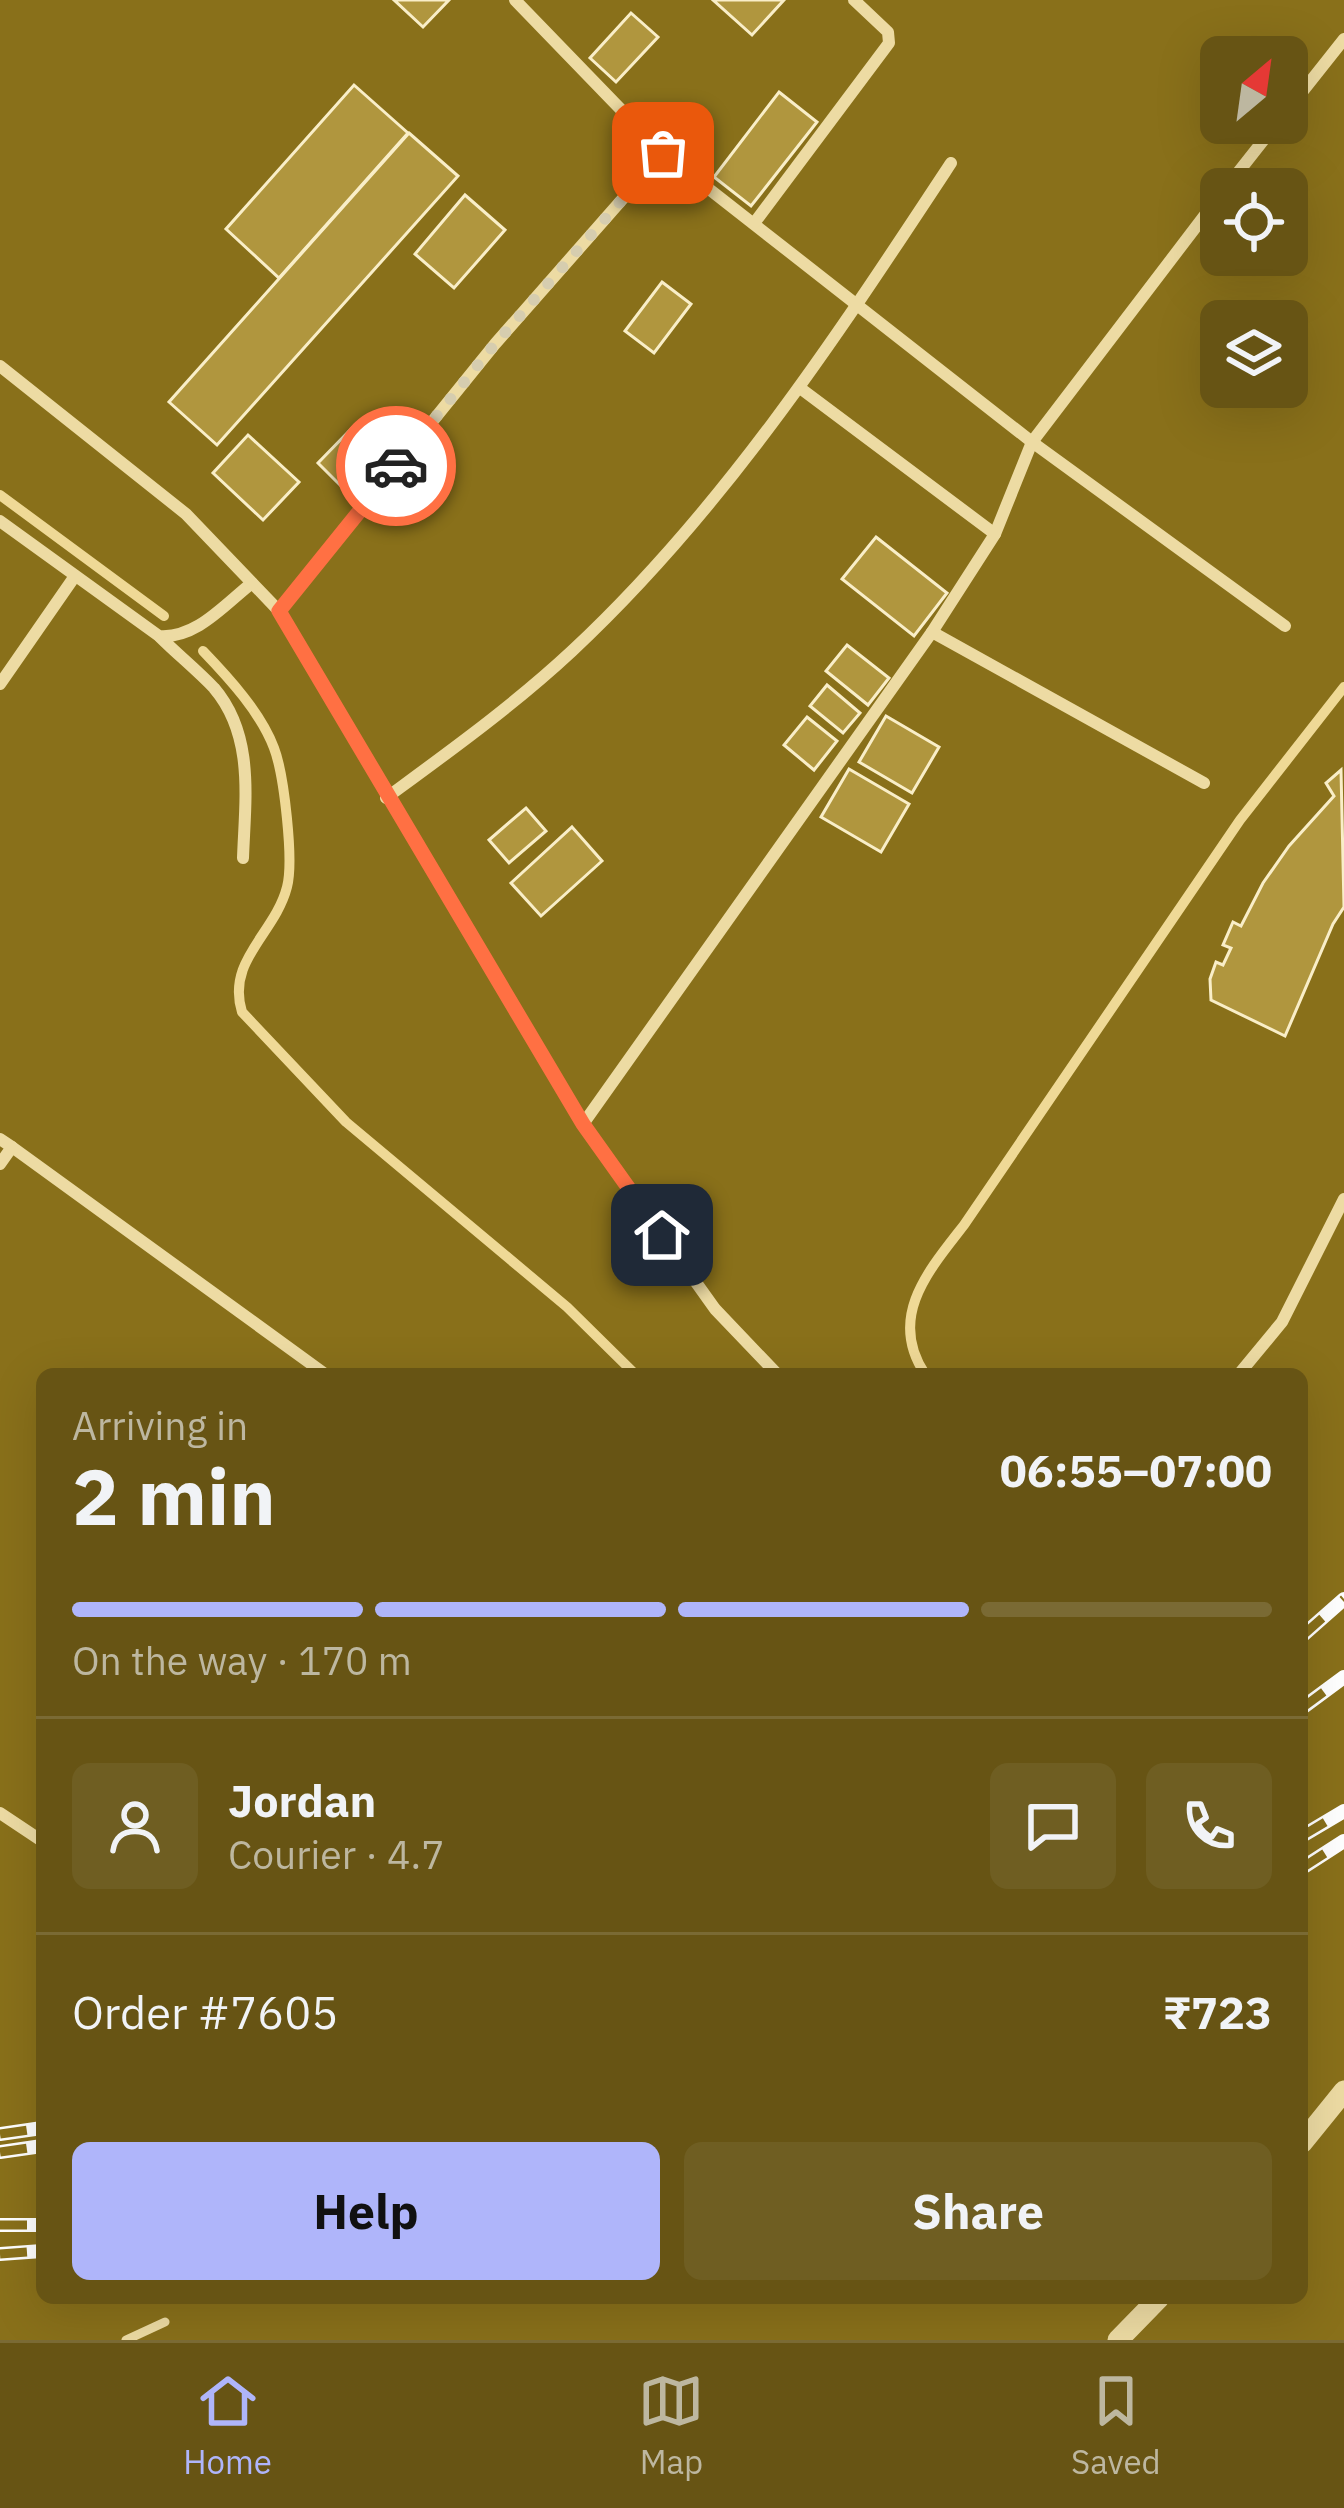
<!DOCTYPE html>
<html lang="en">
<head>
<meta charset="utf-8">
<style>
  :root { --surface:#675414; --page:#6f5e22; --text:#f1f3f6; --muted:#bdb7a0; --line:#7a6a34; --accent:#afb5fa }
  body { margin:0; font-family:"IBM Plex Sans",sans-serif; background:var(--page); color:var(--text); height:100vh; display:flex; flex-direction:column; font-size:45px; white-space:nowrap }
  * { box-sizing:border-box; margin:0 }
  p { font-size:39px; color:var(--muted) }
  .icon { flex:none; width:66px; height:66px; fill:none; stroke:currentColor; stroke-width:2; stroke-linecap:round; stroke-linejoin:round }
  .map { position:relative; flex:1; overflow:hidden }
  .details { position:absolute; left:36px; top:1368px; width:1272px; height:936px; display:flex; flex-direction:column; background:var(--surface); border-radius:18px; box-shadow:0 12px 48px #0002 }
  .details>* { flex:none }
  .needle { width:78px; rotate:29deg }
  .fabs { position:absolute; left:1200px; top:36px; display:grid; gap:24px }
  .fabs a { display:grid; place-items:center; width:108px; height:108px; border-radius:18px; background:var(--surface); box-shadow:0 12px 48px #0002; font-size:60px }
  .pin { position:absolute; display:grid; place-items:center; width:102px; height:102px; color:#fff; margin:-51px; border-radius:24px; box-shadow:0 6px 18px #0006 }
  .courier { position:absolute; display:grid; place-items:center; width:120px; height:120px; margin:-60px; border:9px solid #ff7043; border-radius:50%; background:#fff; color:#222; box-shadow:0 3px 15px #0007 }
  .head em { font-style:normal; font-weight:700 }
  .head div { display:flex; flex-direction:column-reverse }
  .head { display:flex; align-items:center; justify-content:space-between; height:204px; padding:0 36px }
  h1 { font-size:78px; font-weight:700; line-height:90px }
  .bar { display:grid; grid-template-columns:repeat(4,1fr); gap:18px 12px; align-content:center; height:144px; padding:0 36px }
  .bar i { height:15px; border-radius:9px; background:var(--line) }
  .bar .on { background:var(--accent) }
  .bar p { grid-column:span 4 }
  .line { display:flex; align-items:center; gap:30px; padding:0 36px; border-top:3px solid var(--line) }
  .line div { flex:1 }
  .round { display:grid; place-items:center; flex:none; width:126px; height:126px; border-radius:18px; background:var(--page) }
  .cta { display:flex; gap:24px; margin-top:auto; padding:24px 36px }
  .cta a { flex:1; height:138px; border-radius:18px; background:var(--accent); color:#111; font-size:48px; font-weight:700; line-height:138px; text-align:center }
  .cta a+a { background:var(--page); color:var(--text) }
  .tabs { display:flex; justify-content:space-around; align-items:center; height:168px; border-top:3px solid var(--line); background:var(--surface); font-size:33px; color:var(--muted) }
  .tabs a { display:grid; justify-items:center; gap:6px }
  .tabs .on { color:var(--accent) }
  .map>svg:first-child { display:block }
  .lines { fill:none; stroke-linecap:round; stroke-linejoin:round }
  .stream { stroke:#efd996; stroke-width:10 }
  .building { fill:#b0963e; stroke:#f9eec8; stroke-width:3 }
  .service { stroke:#eddba3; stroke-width:9 }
  .minor { stroke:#eddba3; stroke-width:12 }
  .tertiary { stroke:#eddba3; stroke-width:21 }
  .rail-casing { stroke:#fff; stroke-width:14 }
  .rail { stroke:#89701a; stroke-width:9; stroke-dasharray:27; stroke-linecap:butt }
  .done { stroke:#d6cdaf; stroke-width:12; stroke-dasharray:0 21.6 }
  .route { stroke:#ff7043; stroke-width:15 }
</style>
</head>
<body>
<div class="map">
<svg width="1344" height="2340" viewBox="0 0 1344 2340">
  <rect width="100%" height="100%" fill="#89701a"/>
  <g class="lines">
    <!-- stream -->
    <g class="stream">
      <path d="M0 495 164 616"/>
      <path d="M203 651C229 678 261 713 274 748 284 774 294 861 287 887 275 934 226 960 242 1012L346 1122 567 1307 635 1374"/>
      <path d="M925 1374C887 1317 929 1270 964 1225L1240 820 1344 687"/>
    </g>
  </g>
  <!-- building -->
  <g class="building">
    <path d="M394 0H449L423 27Z"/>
    <path d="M713 0H784L752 35Z"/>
    <path d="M631 13 658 37 616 82 590 58Z"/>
    <path d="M354 85 408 133 279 278 226 229Z"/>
    <path d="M779 92 817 122 751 206 714 177Z"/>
    <path d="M409 133 458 176 217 445 169 402Z"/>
    <path d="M465 195 505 230 454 288 415 254Z"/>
    <path d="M662 282 691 304 654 353 625 331Z"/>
    <path d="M356 424 395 463 356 501 318 463Z"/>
    <path d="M248 435 299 482 263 520 213 473Z"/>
    <path d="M876 537 947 593 914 636 842 579Z"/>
    <path d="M847 645 889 678 868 705 826 671Z"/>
    <path d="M827 685 860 713 843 733 810 706Z"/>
    <path d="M886 716 939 747 912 793 859 762Z"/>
    <path d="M807 717 837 741 814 770 784 745Z"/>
    <path d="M849 769 909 804 881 852 821 817Z"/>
    <path d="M1341 770 1344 907 1333 924 1285 1036 1211 1000 1210 979 1216 962 1223 965 1231 948 1223 945 1233 922 1241 926 1263 883 1289 846 1334 796 1326 783Z"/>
    <path d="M526 808 546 831 509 863 489 840Z"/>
    <path d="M572 827 602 861 541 916 511 883Z"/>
  </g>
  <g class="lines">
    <!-- service -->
    <path class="service" d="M126 2340 165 2322"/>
    <!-- minor -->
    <g class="minor">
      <path d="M515 0 663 153 1032 442 1285 626"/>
      <path d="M1287 111 1344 39"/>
      <path d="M1225 189 1277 123"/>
      <path d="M755 222 889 43 888 32 854 0"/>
      <path d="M0 366 186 514 279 611 583 1124 715 1309 777 1374"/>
      <path d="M800 388 995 534"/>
      <path d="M0 521 159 636C196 639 224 605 252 583"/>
      <path d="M279 611 495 344 663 153"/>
      <path d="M932 632 1204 783"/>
      <path d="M160 637C177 654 197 670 214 688 255 736 245 800 243 858"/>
      <path d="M0 684 75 576"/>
      <path d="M386 798C450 751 514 705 572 651 724 509 837 336 951 163"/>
      <path d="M583 1124 932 632 995 534 1032 442 1221 194"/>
      <path d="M0 1139 12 1147 0 1164"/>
      <path d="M12 1147 325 1374"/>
      <path d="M1239 1374 1282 1322 1344 1199"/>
      <path d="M0 1813 42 1841"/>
    </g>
    <!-- tertiary -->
    <g class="tertiary">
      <path d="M1302 2143 1344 2091"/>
      <path d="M1118 2340 1159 2298"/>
    </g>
    <!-- rail casing -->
    <g class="rail-casing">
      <g id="rail">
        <path d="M1302 1636 1344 1599"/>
        <path d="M1302 1708 1344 1677"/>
        <path d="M1302 1836 1344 1811"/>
        <path d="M1302 1868 1344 1841"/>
        <path d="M0 2134 42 2128"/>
        <path d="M0 2152 42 2146"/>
        <path d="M0 2225H42"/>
        <path d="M0 2254 42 2251"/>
      </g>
    </g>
    <!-- rail -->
    <use href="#rail" class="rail"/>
  </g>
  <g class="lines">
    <!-- done -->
    <path class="done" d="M396 466 495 344 663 153"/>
    <!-- route -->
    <path class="route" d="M396 466 279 611 583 1124 662 1235"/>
  </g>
</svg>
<div class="fabs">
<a><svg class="needle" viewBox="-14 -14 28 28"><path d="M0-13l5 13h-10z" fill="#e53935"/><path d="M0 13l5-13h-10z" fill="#bdb7a0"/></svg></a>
<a><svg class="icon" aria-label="locate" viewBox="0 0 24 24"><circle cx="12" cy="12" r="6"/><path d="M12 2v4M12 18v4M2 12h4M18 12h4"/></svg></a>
<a><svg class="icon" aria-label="layers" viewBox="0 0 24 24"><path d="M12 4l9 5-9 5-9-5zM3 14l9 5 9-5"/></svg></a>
</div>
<div class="pin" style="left:663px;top:153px;background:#ea580c"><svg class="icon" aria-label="bag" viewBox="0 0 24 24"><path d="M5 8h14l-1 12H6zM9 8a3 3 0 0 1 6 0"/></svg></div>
<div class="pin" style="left:662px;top:1235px;background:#1f2937"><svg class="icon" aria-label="home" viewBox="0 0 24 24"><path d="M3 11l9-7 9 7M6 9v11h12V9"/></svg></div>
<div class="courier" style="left:396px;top:466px"><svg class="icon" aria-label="car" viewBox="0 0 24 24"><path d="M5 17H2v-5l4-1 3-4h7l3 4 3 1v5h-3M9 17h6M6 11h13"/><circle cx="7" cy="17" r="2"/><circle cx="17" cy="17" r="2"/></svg></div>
<section class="details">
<div class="head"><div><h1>2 min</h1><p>Arriving in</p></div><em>06:55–07:00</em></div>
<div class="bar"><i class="on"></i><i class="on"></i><i class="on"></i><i></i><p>On the way · 170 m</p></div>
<div class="line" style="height:216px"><a class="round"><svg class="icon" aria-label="person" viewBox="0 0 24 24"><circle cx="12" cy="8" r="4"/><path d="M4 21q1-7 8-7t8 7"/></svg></a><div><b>Jordan</b><p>Courier · 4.7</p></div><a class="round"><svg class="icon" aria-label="chat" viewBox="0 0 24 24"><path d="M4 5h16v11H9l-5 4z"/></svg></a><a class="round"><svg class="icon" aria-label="phone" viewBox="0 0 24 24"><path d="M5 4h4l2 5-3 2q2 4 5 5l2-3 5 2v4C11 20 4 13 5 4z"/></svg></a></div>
<div class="line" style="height:156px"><div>Order #7605</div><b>₹723</b></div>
<div class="cta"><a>Help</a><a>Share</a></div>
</section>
</div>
<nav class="tabs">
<a class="on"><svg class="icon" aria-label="home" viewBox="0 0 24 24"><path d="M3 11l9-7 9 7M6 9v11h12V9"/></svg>Home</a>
<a><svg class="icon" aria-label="map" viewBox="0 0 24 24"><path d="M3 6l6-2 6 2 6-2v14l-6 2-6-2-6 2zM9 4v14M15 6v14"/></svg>Map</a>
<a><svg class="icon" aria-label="saved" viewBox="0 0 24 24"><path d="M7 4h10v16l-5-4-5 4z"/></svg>Saved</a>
</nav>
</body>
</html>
